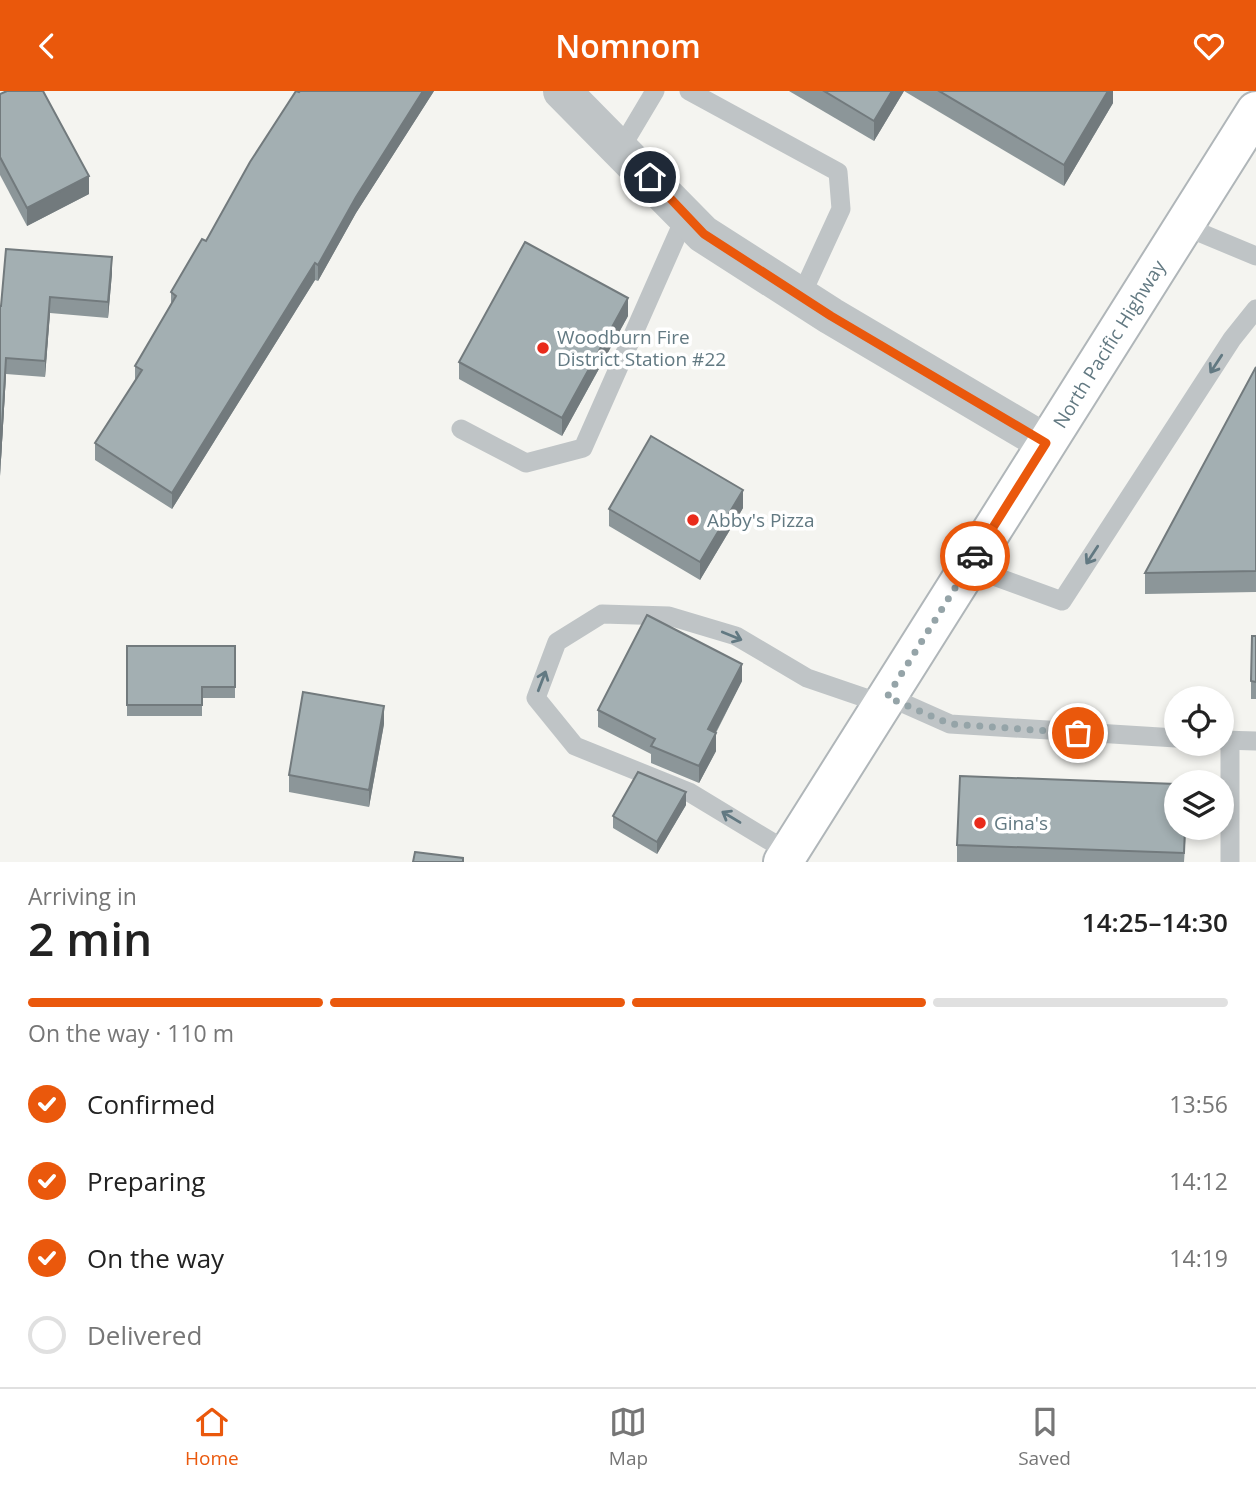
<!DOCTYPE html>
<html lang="en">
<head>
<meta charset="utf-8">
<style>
  :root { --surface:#fff; --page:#f6f6f6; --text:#222; --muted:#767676; --line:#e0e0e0; --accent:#ea580c }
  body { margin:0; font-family:"Open Sans",sans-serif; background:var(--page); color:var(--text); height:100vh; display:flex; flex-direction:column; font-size:26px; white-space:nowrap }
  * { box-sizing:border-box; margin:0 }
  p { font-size:23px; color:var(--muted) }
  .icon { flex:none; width:38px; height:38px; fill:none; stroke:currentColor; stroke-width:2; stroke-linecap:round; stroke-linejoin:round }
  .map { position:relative; height:771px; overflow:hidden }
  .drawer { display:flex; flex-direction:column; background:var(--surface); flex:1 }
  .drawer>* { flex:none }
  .tools { position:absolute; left:1164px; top:595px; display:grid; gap:14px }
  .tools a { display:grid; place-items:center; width:70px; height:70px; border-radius:50%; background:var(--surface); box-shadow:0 4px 10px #0003; font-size:35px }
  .pin { position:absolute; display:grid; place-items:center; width:60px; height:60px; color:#fff; margin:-30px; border:4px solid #fff; border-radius:50%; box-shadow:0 2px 7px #0007 }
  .courier { position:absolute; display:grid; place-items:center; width:70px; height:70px; margin:-35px; border:5px solid #ea580c; border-radius:50%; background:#fff; color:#222; box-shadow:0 2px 9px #0007 }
  .head em { font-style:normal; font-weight:600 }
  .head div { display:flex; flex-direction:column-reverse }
  .head { display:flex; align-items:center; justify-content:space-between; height:119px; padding:0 28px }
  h1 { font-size:46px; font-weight:600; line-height:52px }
  .bar { display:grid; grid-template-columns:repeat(4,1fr); gap:10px 7px; align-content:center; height:84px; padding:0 28px }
  .bar i { height:9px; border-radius:5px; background:var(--line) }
  .bar .active { background:var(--accent) }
  .bar p { grid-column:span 4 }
  ol { padding:0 28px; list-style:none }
  li { display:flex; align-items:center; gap:21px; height:77px }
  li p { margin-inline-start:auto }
  li .icon { padding:7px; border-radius:50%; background:var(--accent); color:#fff; stroke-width:4 }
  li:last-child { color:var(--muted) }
  li i { width:38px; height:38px; border:4px solid var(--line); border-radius:50% }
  header { display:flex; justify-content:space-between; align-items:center; height:91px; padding:0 28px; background:var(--accent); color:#fff; font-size:32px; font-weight:600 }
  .tabs { display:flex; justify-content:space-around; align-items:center; height:98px; border-top:2px solid var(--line); background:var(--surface); font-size:19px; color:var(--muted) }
  .tabs a { display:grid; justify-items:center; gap:4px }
  .tabs .active { color:var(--accent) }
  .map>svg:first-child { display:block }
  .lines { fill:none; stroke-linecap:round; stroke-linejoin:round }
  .primary-casing { stroke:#b0b6b9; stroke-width:42 }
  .service { stroke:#bfc4c6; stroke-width:19 }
  .minor { stroke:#bfc4c6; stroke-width:38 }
  .primary { stroke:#fff; stroke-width:38 }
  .wall { fill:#8c9699 }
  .shaded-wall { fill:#727a7d }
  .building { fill:#a3afb2; stroke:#727a7d; stroke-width:2 }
  .oneway { stroke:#627982 }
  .done { stroke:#95a4a8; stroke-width:7; stroke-dasharray:0 12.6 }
  .route { stroke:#ea580c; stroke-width:9 }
  .poi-dot { fill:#e92b1b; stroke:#fff; stroke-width:2.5 }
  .labels { text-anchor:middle; stroke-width:7; stroke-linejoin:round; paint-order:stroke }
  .poi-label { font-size:19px; fill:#627982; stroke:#fff; text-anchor:start }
  .street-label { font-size:19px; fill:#627982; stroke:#fff }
</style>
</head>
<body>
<header><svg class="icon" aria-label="back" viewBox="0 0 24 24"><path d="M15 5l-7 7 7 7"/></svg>Nomnom<svg class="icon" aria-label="heart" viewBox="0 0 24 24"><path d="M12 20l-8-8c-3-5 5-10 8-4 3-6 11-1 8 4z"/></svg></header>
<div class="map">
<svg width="1256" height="771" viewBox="0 0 1256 771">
  <rect width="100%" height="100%" fill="#f4f4f0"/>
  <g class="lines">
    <!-- primary casing -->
    <g class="primary-casing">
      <path id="primary" d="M783 771 1256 20"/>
    </g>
    <!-- service -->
    <g class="service">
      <path d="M689 0 838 81 841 118 801 205"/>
      <path d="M621 57 655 0"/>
      <path d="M1184 135 1256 165"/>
      <path d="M461 338 526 372 583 357 686 124"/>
      <path d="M969 476 1062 510 1232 248 1256 218"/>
      <path d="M887 605 950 633 1176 647"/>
      <path d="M1222 649 1256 650"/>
      <path d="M795 765 689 701 575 655 536 607 557 551 602 523 669 525 736 545 807 587 883 613"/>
      <path d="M1230 771V649"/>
    </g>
    <!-- minor -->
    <path class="minor" d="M562 0 703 143 831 225 1046 352"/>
    <!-- primary -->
    <use href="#primary" class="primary"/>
  </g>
  <!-- wall -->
  <g class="wall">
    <path d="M300 0H434L356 122 318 190 315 189 172 418 95 369V352L135 290V275L171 214V201L206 150Z"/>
    <path d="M789 0H904L874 50Z"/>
    <path d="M904 0H1113V12L1064 95Z"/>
    <path d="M0 3 89 103 27 135 0 84Z"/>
    <path d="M112 182 108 227 50 222 45 286 6 283 0 385V215Z"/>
    <path d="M628 225 562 345 459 288V271Z"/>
    <path d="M1256 276V501L1145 503V482Z"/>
    <path d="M743 417 700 489 609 435V418Z"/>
    <path d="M1256 545V608H1251V590Z"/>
    <path d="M127 555H235V607H202V625H127Z"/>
    <path d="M742 590 716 642V660L699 692 651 672V663L598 636V619Z"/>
    <path d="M384 633 369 716 289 701V684Z"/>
    <path d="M686 714 657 763 613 737V725Z"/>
    <path d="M1176 737H1186L1184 771H957V754Z"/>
  </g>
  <!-- shaded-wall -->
  <g class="shaded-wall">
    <path d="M423 0H434L356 122 318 190V174L356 106Z"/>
    <path d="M892 0H904L874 50V30Z"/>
    <path d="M1108 0H1113V12L1064 95V74Z"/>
    <path d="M89 85V103L27 135V117Z"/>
    <path d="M112 166V182L108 227V211Z"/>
    <path d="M315 172V189L172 418V402Z"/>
    <path d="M50 206V222L45 286V270Z"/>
    <path d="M628 207V225L562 345V327Z"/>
    <path d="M6 267V283L0 385V369Z"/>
    <path d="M743 399V417L700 489V471Z"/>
    <path d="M742 573V590L708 656V638Z"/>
    <path d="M384 615V633L369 716V699Z"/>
    <path d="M716 642V660L699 692V675Z"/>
    <path d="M686 701V714L657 763V751Z"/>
  </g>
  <!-- building -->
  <g class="building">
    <path d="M7 0H43L89 85 27 117 0 66V3Z"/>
    <path d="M296 0 299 1 300 0H423L356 106 318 174 315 172 172 402 95 352 142 279 135 275 176 205 171 201 202 148 206 150 250 71Z"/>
    <path d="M824 0H892L874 30Z"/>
    <path d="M939 0H1108L1064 74Z"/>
    <path d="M525 151 628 207 562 327 459 271Z"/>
    <path d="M6 158 112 166 108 211 50 206 45 270 6 267 0 369V215H1Z"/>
    <path d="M1256 276V480L1145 482Z"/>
    <path d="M651 345 743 399 700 471 609 418Z"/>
    <path d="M647 524 742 573 708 638 716 642 699 675 651 655 655 648 598 619Z"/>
    <path d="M1252 545H1256V591L1251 590Z"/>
    <path d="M127 555H235V596H202V614H127Z"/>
    <path d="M303 601 384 615 369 699 289 684Z"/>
    <path d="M638 681 686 701 657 751 613 725Z"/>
    <path d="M960 685 1176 693V737H1185L1184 762 957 754Z"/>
    <path d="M415 761 463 767V771H413Z"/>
  </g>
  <!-- one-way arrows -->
  <defs><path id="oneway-shaft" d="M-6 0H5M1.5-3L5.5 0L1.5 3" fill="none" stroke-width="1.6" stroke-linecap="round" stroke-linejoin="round" transform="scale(1.75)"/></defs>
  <g class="oneway">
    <use href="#oneway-shaft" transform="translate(1216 273) rotate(123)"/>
    <use href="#oneway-shaft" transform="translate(1092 464) rotate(123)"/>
    <use href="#oneway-shaft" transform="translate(732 545) rotate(22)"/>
    <use href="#oneway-shaft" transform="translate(542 590) rotate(-69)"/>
    <use href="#oneway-shaft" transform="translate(731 726) rotate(-149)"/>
  </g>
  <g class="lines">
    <!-- done -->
    <path class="done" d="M975 465 887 606 950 633 1078 642"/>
    <!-- route -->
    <path class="route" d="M650 86 704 143 831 225 1046 352 975 465"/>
  </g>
  <!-- markers -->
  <g class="poi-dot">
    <circle cx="543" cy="257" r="7"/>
    <circle cx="693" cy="429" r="7"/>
    <circle cx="980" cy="732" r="7"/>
  </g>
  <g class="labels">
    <!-- poi labels -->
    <g class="poi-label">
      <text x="557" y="253">Woodburn Fire<tspan x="557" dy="22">District Station #22</tspan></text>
      <text x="707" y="436">Abby's Pizza</text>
      <text x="994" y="739">Gina's</text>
    </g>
    <!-- street labels -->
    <g class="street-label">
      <text transform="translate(1109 253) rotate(-58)" y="7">North Pacific Highway</text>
    </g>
  </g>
</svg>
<div class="tools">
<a><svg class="icon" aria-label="locate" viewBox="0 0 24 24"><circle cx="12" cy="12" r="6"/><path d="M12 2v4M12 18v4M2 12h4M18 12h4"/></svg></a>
<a><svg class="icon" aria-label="layers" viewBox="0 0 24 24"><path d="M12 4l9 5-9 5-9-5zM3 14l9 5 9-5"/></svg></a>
</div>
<div class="pin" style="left:1078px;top:642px;background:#ea580c"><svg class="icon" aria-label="bag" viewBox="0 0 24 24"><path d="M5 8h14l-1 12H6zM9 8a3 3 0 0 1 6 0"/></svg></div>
<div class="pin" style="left:650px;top:86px;background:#1f2937"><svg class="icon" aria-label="home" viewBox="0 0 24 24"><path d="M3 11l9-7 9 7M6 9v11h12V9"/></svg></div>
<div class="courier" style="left:975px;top:465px"><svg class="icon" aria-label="car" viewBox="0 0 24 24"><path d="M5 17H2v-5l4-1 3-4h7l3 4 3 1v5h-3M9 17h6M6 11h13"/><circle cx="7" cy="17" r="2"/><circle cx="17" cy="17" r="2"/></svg></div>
</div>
<section class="drawer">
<div class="head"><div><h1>2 min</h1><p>Arriving in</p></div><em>14:25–14:30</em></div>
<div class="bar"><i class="active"></i><i class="active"></i><i class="active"></i><i></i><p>On the way · 110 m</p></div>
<ol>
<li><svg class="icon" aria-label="check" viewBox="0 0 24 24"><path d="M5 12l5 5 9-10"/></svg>Confirmed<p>13:56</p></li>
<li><svg class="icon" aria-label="check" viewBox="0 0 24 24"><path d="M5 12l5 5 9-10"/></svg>Preparing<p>14:12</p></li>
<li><svg class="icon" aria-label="check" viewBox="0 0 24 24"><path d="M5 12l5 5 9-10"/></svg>On the way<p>14:19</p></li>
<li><i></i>Delivered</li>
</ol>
</section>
<nav class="tabs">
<a class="active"><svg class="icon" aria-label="home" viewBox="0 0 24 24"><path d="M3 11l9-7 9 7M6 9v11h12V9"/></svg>Home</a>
<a><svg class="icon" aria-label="map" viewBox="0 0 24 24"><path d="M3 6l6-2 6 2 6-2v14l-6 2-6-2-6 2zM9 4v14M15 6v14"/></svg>Map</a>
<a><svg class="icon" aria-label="saved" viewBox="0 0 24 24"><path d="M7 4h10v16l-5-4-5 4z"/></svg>Saved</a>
</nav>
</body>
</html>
